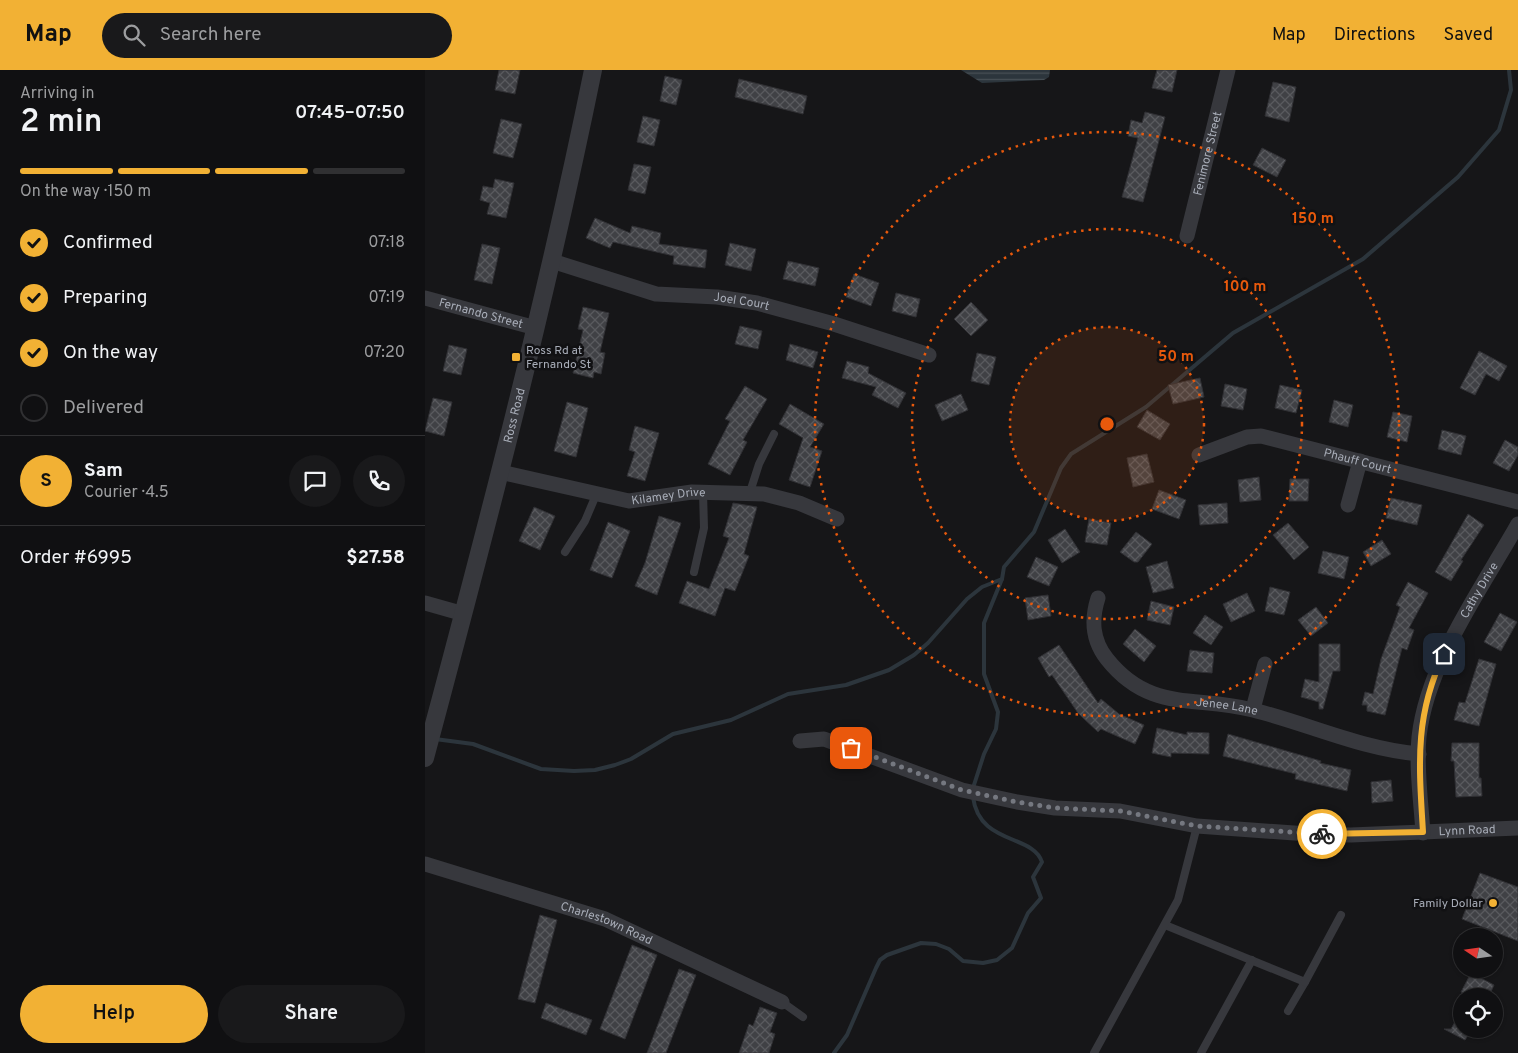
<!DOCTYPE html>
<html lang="en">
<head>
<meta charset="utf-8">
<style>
  :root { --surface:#101012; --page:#19191b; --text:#f1f3f6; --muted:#9c9d9f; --line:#303032; --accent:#f2b134 }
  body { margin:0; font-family:Overpass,sans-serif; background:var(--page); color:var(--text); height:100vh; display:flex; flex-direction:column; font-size:19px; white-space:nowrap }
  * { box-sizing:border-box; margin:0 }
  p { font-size:16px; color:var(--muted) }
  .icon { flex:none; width:28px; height:28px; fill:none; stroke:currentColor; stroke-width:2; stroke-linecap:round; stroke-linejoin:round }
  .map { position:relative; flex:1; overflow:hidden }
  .details { display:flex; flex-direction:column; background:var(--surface); width:425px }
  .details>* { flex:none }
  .needle { width:32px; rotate:283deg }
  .buttons { position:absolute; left:1028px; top:858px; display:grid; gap:10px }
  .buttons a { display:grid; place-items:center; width:50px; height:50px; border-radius:50%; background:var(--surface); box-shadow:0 1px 4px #0004,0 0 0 1px var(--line); font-size:25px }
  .pin { position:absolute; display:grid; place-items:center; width:42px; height:42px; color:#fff; margin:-21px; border-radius:10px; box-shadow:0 2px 8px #0006 }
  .courier { position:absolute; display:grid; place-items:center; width:50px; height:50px; margin:-25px; border:4px solid #f2b134; border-radius:50%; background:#fff; color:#222; box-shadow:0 1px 6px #0007 }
  .head em { font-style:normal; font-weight:600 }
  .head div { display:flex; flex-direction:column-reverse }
  .head { display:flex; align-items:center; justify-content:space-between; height:85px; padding:0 20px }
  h1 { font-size:32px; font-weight:600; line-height:38px }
  .bar { display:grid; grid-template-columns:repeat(4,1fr); gap:8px 5px; align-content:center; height:60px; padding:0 20px }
  .bar i { height:6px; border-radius:4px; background:var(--line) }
  .bar .on { background:var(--accent) }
  .bar p { grid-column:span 4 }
  .line { display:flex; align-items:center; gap:12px; padding:0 20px; border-top:1px solid var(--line) }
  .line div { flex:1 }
  .round { display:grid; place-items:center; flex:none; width:52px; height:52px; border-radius:26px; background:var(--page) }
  ol { padding:0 20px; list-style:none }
  li { display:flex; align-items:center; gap:15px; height:55px }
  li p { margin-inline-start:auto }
  li .icon { padding:5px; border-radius:50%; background:var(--accent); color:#111; stroke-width:4 }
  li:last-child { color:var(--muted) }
  li i { width:28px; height:28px; border:2px solid var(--line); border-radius:50% }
  .button { display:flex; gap:10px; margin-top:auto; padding:10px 20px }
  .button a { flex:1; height:58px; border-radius:30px; background:var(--accent); color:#111; font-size:20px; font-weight:600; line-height:58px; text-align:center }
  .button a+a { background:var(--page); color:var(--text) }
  header { display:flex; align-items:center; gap:30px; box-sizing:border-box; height:70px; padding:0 25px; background:var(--accent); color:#111 }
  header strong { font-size:24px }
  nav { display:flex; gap:28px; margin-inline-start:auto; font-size:18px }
  .search { width:350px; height:45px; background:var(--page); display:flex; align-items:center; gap:12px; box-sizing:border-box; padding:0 18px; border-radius:28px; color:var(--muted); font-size:19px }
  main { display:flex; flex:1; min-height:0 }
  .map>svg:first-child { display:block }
  .water { fill:url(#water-rules) }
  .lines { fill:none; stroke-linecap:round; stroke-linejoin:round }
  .stream { stroke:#2c353c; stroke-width:4 }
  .building { fill:url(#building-cross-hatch); stroke:#303034 }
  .service { stroke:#37383d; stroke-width:8 }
  .minor { stroke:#37383d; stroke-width:15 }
  .tertiary { stroke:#37383d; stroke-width:18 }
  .done { stroke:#757880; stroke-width:5; stroke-dasharray:0 9 }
  .route { stroke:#f2b134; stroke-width:6 }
  .ring { fill:none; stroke:#e8590c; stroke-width:2.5; stroke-dasharray:2.5 5 }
  .poi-dot { fill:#f2b134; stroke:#111113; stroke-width:2 }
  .labels { text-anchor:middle; stroke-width:5; stroke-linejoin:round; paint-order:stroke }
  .street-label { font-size:12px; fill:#a8adb8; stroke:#111113 }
  .poi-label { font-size:12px; fill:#a8adb8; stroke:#111113; text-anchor:start }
  .centre { fill:#e8590c; stroke:#111113; stroke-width:2.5 }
  .ring-label { font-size:15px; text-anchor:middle; font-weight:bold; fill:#e8590c; stroke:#111113; stroke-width:5; stroke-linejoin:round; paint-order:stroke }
</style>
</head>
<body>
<header>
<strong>Map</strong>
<div class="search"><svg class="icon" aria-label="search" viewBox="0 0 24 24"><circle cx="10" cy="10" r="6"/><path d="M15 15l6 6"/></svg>Search here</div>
<nav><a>Map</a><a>Directions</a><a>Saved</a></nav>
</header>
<main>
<section class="details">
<div class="head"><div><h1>2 min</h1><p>Arriving in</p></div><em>07:45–07:50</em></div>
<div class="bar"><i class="on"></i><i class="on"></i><i class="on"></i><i></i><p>On the way · 150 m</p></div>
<ol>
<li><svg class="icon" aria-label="check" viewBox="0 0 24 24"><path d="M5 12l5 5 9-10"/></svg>Confirmed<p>07:18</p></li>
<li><svg class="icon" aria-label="check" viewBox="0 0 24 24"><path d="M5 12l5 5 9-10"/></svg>Preparing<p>07:19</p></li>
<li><svg class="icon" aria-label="check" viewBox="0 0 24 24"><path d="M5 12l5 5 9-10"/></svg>On the way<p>07:20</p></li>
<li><i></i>Delivered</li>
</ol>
<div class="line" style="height:90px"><b class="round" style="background:var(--accent);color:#111">S</b><div><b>Sam</b><p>Courier · 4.5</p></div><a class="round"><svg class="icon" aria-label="chat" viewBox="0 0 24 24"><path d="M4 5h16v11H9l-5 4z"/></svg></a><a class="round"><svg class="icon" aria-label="phone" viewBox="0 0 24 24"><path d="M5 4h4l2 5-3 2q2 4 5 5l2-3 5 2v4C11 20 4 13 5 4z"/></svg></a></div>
<div class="line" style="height:65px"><div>Order #6995</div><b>$27.58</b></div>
<div class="button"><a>Help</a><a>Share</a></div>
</section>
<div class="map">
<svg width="1093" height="983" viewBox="0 0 1093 983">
  <defs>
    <pattern id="water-rules" width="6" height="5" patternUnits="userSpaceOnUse" patternTransform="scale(1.25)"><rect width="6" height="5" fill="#2c353c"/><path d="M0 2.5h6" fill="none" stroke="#485056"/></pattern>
    <pattern id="building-cross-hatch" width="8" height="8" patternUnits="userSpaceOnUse" patternTransform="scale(1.25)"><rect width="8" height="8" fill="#404145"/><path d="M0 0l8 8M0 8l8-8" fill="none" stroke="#595a5e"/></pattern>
  </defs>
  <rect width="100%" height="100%" fill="#161618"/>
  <!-- water -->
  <path class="water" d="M536 0H625L624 7 619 10 557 13Z"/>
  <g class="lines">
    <!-- stream -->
    <g class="stream">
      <path d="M10 669 48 674 116 699 149 701 170 700 190 695 206 689 248 664 306 650 363 624 421 615 464 600 489 585 503 573 542 529 557 517 577 509"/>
      <path d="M548 718 559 684 571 659 573 642 559 604V553L577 509 579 497 609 462 636 398 646 384 721 337 808 263 938 189 1033 107 1074 60 1086 20 1084 0"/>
      <path d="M409 983 422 965 451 898 455 890 462 885 496 873 511 874 524 879 538 891 558 893 572 890 587 878 603 843 616 828 608 807 617 792C608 764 554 775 548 727"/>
    </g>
  </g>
  <!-- building -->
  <g class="building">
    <path d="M74 0H95L90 24 70 20Z"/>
    <path d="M732 0H752L747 22 727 18Z"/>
    <path d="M240 6 257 10 251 35 235 31Z"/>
    <path d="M314 9 382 26 378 44 310 27Z"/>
    <path d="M848 12 871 17 864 52 840 46Z"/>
    <path d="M720 42 740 47 718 132 697 127 713 68 703 66 706 50 717 53Z"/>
    <path d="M218 46 235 50 229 76 212 72Z"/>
    <path d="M76 49 97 54 88 88 68 83Z"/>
    <path d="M837 78 861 90 852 107 828 95Z"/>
    <path d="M209 94 226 97 220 124 203 120Z"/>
    <path d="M70 109 89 113 81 148 62 144 65 133 55 130 58 116 68 118Z"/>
    <path d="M170 148 205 163 207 156 236 163 234 174 282 180 280 198 248 194 249 186 188 172 185 178 161 168Z"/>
    <path d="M305 173 331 179 326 201 300 195Z"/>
    <path d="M57 174 75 178 67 214 49 210Z"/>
    <path d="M363 191 394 198 390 216 358 209Z"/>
    <path d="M429 204 454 213 446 236 421 227Z"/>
    <path d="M471 223 495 229 491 247 467 241Z"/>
    <path d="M546 232 563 250 546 266 529 249Z"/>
    <path d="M158 237 184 243 175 282 180 283 176 304 169 302 168 308 148 303 158 260 153 259Z"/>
    <path d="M315 256 337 261 333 279 310 274Z"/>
    <path d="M365 274 393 282 388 298 361 290Z"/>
    <path d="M24 275 42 279 36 305 18 301Z"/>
    <path d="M1054 281 1082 296 1074 311 1061 304 1050 325 1035 318Z"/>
    <path d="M552 283 571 287 564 315 546 311Z"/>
    <path d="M422 291 444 297 443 303 481 323 473 338 447 325 451 317 417 308Z"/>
    <path d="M775 308 779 327 748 334 743 315Z"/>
    <path d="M800 314 822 319 818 340 796 336Z"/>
    <path d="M855 315 877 320 871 343 850 338Z"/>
    <path d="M320 316 342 329 318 370 322 372 305 405 283 394 305 351 300 349Z"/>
    <path d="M536 324 543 340 517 351 510 335Z"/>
    <path d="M8 328 27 332 19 366 0 361Z"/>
    <path d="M909 330 928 335 923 357 904 352Z"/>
    <path d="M142 332 163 338 151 387 129 381Z"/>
    <path d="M365 334 399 354 385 377 397 381 385 417 364 410 378 368 354 354Z"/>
    <path d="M722 340 745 354 735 370 712 357Z"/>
    <path d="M968 342 987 346 982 372 962 367Z"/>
    <path d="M210 356 234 363 220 411 202 406 210 382 204 380Z"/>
    <path d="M1017 360 1041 366 1036 385 1013 379Z"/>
    <path d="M1080 370 1093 377V385L1084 401 1068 393Z"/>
    <path d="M722 384 729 412 708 417 702 388Z"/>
    <path d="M834 407 836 430 815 432 813 410Z"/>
    <path d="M865 409H884L883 431H864Z"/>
    <path d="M734 420 761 430 754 449 727 439Z"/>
    <path d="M966 428 997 435 992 455 961 448Z"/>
    <path d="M308 433 332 437 319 484 324 486 310 521 300 518 290 546 254 533 262 511 284 519 304 468 298 466Z"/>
    <path d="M802 433 803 453 775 455 773 435Z"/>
    <path d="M109 437 130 446 115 480 94 471Z"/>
    <path d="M1043 444 1059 455 1036 490 1038 491 1026 511 1010 502Z"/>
    <path d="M234 446 256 453 232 525 210 516 220 493Z"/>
    <path d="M664 449 686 453 682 475 660 472Z"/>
    <path d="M183 452 205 461 187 508 165 500Z"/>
    <path d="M863 453 884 477 869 490 848 465Z"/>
    <path d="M640 459 655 482 637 493 623 470Z"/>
    <path d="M711 462 727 474 713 492H709L695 482Z"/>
    <path d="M957 470 966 484 946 496 938 482Z"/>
    <path d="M898 481 924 487 919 509 893 503Z"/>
    <path d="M611 487 633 497 624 516 602 507Z"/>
    <path d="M742 491 749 518 728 523 721 497Z"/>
    <path d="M983 512 1003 523 984 558 989 560 982 580 977 578 960 645 942 641V635H937L940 622 948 624 956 589 975 537 971 535Z"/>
    <path d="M845 517 865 522 859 545 840 541Z"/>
    <path d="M822 523 830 541 806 552 798 534Z"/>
    <path d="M623 525 626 546 603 550 600 528Z"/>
    <path d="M726 531 749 537 745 555 722 550Z"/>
    <path d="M891 537 903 553 886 566 873 550Z"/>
    <path d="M1075 543 1092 552 1076 581 1059 572Z"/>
    <path d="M780 545 798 557 786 575 768 563Z"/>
    <path d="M710 559 731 576 719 592 698 574Z"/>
    <path d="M894 574H915V601H908L898 639H894V632L876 627 880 609 894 612Z"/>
    <path d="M634 575 673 633 676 629 694 644 719 655 710 674 676 659 673 662 653 643 627 605 624 607 613 588Z"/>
    <path d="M765 580 789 583 787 603 762 601Z"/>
    <path d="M1054 589 1071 594 1054 656 1029 650 1034 632 1040 633Z"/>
    <path d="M732 658 762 665V662L784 663V684L746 683V687L727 683Z"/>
    <path d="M803 664 896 691 895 693 926 700 922 721 870 709 871 704 798 686Z"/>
    <path d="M1027 673H1054V708H1056L1057 726 1031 727 1029 691H1026Z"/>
    <path d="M966 710 968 731 947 733 946 712Z"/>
    <path d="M1055 803 1093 817V871L1037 849Z"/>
    <path d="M115 845 132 850 110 933 93 929Z"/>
    <path d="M207 875 232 885 200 969 175 959Z"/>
    <path d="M254 899 271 905 241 983H222Z"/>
    <path d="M1046 903 1069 915 1064 926H1043L1036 922Z"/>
    <path d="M121 933 167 950 161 965 116 948Z"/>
    <path d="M335 937 352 943 345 962 350 964 344 983H314L324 954 328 956Z"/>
    <path d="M1036 941V959H1047L1040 970 1019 959H1026Z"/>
  </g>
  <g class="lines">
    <!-- service -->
    <g class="service">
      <path d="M325 422 334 394 349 364"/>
      <path d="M140 482 160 451 171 425"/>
      <path d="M269 502 279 458 278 422"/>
      <path d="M740 855 880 912 863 941"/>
      <path d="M880 912 916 845"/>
      <path d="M357 932 378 947"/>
      <path d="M669 983 753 830 772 756"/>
      <path d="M776 983 827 890"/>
    </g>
    <!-- minor -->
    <g class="minor">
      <path id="s1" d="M762 166 803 0"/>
      <path id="s2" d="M127 191 231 224 292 227 332 233 409 254 504 285"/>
      <path id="s3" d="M0 228 111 258"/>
      <path id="s4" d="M774 385 822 367 836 366 1093 432"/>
      <path id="s5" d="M75 402 204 431 267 422 339 424 374 433 412 449"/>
      <path d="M923 435 935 391"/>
      <path id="s6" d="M673 528C666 550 667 570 682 589 725 643 770 625 828 640 884 654 936 679 994 684"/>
      <path d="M0 533 39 544"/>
      <path d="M828 639 840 594"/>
      <path id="s7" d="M375 671 399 669 537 720 592 732 630 738 695 741 772 756 883 764 926 765 1093 758"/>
      <path id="s8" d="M998 763C996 731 991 698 994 667 1002 593 1057 518 1093 454"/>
      <path id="s9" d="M0 794 180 849 357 932"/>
    </g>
    <!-- tertiary -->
    <path class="tertiary" id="s10" d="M0 688C61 460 121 231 168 0"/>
  </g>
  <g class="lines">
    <!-- done -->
    <path class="done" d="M426 678 537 720 592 732 630 738 695 741 772 756 897 764"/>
    <!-- route -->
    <path class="route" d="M897 764 998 762C994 696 989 646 1019 584"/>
  </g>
  <!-- distance rings -->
  <circle cx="682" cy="354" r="97" fill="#e8590c" fill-opacity=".12"/>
  <g class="ring">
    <circle cx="682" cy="354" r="97"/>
    <circle cx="682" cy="354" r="195"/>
    <circle cx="682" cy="354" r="292"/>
  </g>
  <!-- markers -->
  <g class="poi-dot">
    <rect x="86" y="282" width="10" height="10" rx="2.5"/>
    <circle cx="1068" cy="833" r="5"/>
  </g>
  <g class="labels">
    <!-- street labels -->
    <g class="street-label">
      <text dy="4" stroke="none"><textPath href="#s1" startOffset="85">Fenimore Street</textPath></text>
      <text dy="4" stroke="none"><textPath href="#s2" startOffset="195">Joel Court</textPath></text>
      <text dy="4" stroke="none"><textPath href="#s3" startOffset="58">Fernando Street</textPath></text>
      <text dy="4" stroke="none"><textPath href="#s10" startOffset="354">Ross Road</textPath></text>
      <text dy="4" stroke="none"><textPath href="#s4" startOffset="165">Phauff Court</textPath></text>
      <text dy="4" stroke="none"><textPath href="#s5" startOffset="172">Kilamey Drive</textPath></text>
      <text dy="4" stroke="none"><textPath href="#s8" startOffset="256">Cathy Drive</textPath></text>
      <text dy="4" stroke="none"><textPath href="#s6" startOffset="198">Jenee Lane</textPath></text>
      <text dy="4" stroke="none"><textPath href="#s7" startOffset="680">Lynn Road</textPath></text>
      <text dy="4" stroke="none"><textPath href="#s9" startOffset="191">Charlestown Road</textPath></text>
    </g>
    <!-- poi labels -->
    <g class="poi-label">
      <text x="101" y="284">Ross Rd at<tspan x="101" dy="14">Fernando St</tspan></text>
      <text x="1058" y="837" text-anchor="end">Family Dollar</text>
    </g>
  </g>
  <circle cx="682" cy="354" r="8" class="centre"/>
  <g class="ring-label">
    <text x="888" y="153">150 m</text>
    <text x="820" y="221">100 m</text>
    <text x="751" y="291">50 m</text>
  </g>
</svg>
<div class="buttons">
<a><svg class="needle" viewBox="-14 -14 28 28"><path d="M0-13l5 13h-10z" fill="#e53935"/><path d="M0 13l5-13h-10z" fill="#9c9d9f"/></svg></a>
<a><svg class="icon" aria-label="locate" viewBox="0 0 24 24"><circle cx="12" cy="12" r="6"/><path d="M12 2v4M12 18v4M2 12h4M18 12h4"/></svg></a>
</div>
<div class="pin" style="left:426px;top:678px;background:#ea580c"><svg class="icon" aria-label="bag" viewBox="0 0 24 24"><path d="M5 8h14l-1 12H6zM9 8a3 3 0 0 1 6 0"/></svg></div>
<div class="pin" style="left:1019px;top:584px;background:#1f2937"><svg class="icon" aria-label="home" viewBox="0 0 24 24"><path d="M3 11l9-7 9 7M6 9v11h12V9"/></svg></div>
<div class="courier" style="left:897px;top:764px"><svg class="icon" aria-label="bike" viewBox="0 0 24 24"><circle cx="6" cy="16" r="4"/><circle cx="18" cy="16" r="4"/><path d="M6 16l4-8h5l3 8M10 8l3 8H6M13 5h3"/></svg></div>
</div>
</main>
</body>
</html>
